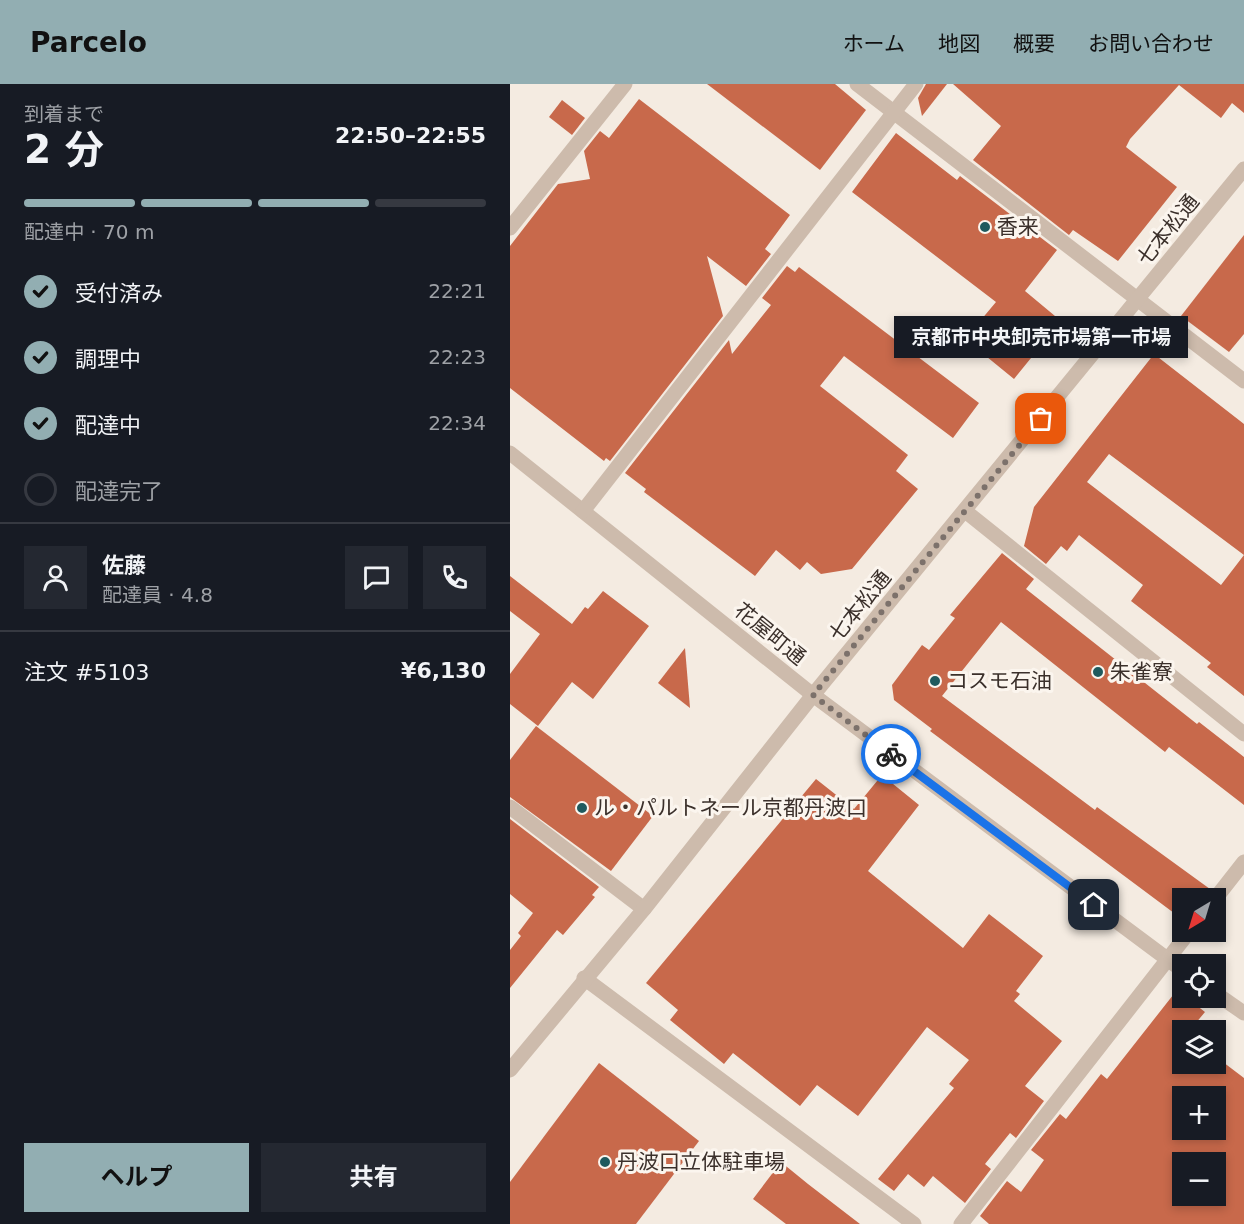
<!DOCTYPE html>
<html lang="ja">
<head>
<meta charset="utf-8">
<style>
  :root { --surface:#171b24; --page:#242831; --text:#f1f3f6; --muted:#9ea1a6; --line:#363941; --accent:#92aeb2 }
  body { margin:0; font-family:"DejaVu Sans","Noto Sans JP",sans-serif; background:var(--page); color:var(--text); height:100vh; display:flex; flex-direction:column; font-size:22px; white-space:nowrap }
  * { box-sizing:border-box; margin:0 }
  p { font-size:20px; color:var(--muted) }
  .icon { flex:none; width:33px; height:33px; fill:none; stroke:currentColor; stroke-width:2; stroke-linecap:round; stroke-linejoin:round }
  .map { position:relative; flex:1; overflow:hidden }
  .panel { display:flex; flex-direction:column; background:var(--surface); width:510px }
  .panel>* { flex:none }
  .needle { width:39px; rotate:218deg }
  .buttons { position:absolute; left:662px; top:804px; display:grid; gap:12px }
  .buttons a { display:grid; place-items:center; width:54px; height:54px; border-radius:0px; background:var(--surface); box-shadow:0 3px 9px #0003; font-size:30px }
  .pin { position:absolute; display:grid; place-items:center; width:51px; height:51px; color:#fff; margin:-26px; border-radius:12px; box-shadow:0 3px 9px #0006 }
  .courier { position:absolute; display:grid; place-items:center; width:60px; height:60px; margin:-30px; border:4px solid #1a73e8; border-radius:50%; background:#fff; color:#222; box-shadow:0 2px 8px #0007 }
  .bubble { position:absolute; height:42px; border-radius:0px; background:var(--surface); box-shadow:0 3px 9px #0003; font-size:20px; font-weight:700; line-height:42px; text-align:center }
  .headline em { font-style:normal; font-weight:700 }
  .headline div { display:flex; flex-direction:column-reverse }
  .headline { display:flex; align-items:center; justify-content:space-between; height:102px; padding:0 24px }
  h1 { font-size:39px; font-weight:700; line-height:45px }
  .bar { display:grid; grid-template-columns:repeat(4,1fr); gap:9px 6px; align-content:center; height:72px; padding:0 24px }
  .bar i { height:8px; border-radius:4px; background:var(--line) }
  .bar .on { background:var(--accent) }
  .bar p { grid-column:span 4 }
  .line { display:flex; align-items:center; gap:15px; padding:0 24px; border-top:2px solid var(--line) }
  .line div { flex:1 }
  .round { display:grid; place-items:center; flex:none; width:63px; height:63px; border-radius:0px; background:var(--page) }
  ol { padding:0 24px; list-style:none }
  li { display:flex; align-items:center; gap:18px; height:66px }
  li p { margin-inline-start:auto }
  li .icon { padding:6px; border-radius:50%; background:var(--accent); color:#111; stroke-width:4 }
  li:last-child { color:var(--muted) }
  li i { width:33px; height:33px; border:3px solid var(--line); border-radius:50% }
  .action { display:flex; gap:12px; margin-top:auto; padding:12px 24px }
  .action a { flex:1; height:69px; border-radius:0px; background:var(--accent); color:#111; font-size:24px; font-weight:700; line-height:69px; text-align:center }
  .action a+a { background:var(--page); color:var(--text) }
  header { display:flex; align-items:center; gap:36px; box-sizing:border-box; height:84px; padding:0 30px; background:var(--accent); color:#111 }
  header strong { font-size:28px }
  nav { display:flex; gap:33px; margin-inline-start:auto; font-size:21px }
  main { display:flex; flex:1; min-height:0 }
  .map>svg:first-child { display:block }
  .building { fill:#c8694b; fill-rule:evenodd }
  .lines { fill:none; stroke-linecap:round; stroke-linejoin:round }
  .minor { stroke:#cdbbac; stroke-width:15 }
  .done { stroke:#7c716b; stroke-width:6; stroke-dasharray:0 10.8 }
  .route { stroke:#1a73e8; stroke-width:8 }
  .poi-dot { fill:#1f5a5e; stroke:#fbf5ee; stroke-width:2 }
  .labels { text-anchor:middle; stroke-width:6; stroke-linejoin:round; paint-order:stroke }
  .poi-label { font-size:21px; fill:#3b302b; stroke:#fbf5ee; text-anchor:start }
  .street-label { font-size:21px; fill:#3b302b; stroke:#fbf5ee }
</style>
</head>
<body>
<header>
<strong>Parcelo</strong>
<nav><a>ホーム</a><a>地図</a><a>概要</a><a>お問い合わせ</a></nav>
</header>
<main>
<section class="panel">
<div class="headline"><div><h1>2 分</h1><p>到着まで</p></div><em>22:50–22:55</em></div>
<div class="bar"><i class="on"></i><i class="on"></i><i class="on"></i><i></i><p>配達中 · 70 m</p></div>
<ol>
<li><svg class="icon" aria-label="check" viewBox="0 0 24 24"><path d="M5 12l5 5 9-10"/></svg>受付済み<p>22:21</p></li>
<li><svg class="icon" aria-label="check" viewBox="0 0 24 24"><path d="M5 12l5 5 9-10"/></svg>調理中<p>22:23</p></li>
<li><svg class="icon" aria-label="check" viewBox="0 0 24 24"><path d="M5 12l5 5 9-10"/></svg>配達中<p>22:34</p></li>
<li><i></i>配達完了</li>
</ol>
<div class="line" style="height:108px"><a class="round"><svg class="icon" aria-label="person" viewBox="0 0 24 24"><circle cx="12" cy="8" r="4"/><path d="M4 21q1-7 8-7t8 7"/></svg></a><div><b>佐藤</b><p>配達員 · 4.8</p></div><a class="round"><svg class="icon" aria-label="chat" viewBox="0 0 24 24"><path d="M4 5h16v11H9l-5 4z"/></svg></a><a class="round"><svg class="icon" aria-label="phone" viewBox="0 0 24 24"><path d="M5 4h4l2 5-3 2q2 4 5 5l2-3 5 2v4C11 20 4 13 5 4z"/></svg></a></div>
<div class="line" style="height:78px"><div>注文 #5103</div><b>¥6,130</b></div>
<div class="action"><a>ヘルプ</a><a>共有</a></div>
</section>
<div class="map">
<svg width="734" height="1140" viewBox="0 0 734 1140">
  <rect width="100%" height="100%" fill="#f4ebe1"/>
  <!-- building -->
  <g class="building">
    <path d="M197 0H325L356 26 310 86Z"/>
    <path d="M416 0H437L412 32 408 14Z"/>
    <path d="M443 0H734V29L722 19 711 34 669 1 620 55 616 63 667 103 608 177 563 146 559 151 463 76 491 42Z"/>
    <path d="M129 15 280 131 255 165 261 170 236 202 197 172 213 232 100 377 96 374 94 377 0 304V162L48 100 80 95 74 67 90 47 99 54Z"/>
    <path d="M52 16 75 34 62 51 39 33Z"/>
    <path d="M386 49 447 96 450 92 547 166 515 207 551 237 504 295 455 255 486 218 342 108Z"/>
    <path d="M734 151V250L719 268 671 232Z"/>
    <path d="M277 182 285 188 289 183 469 319 443 354 334 272 310 302 398 371 386 387 408 405 342 485 311 490 297 478 290 486 266 466 245 492 134 408 136 405 115 389 219 256 222 270 261 221 252 214Z"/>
    <path d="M644 270 734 340V471L599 370 577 398 711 501 734 471V612L697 583 701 579 621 517 633 501 569 451 557 467 551 462 536 480 514 462 524 423Z"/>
    <path d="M492 469 524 495 516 505 687 640 689 638 734 673V721L659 663 655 668 491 538 432 612 585 726 587 723 700 805 695 814H672V835L420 647 422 645 384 616 382 601 412 561 419 566 445 534 440 531Z"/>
    <path d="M0 492 62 540 75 523 78 525 93 507 139 542 83 615 62 598 28 642 0 620V590L30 550 0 527Z"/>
    <path d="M175 564 180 624 148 599Z"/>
    <path d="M26 642 143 732 101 787 0 713V676Z"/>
    <path d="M372 691 409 721 358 787 453 864 479 830 533 872 506 907 510 910 504 917 552 957 515 1002 534 1017 506 1054 500 1049 475 1080 481 1085 455 1119 423 1092 414 1103 398 1090 384 1107 368 1095 444 1004 439 1000 459 976 417 943 348 1032 307 1001 290 1022 223 969 214 980 160 936 168 926 136 899 306 695 344 725Z"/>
    <path d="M0 735 89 803 82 811 85 813 53 851 47 846 0 904V866L11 852 8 849 23 829 0 810Z"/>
    <path d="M667 906 672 914H677L695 928 680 946H672V980H705V972L734 994V1140H479L470 1132 497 1097 511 1108 534 1076 521 1066 550 1030 556 1035 591 990 597 995ZM672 1012H705V1046H672ZM672 1078H705V1112H672Z"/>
    <path d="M89 979 189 1057 126 1140H0V1098Z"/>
    <path d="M271 1078 298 1100 350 1140H276L243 1115Z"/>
  </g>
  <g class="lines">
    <!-- minor -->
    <g class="minor">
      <path d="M347 0 734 297"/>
      <path d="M0 144 115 0"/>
      <path d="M0 369 303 611 672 886"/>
      <path d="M73 427 406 0"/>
      <path d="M455 427 734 650"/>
      <path d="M0 723 134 825"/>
      <path d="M705 815 734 778"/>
      <path d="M74 894 404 1140"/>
      <path d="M705 909 734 929"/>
      <path d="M0 986 134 825 303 611 734 85"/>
      <path d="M451 1140 679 848"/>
    </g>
  </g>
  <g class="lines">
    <!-- done -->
    <path class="done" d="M381 670 303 611 531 335"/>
    <!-- route -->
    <path class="route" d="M381 670 584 821"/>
  </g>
  <!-- markers -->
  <g class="poi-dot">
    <circle cx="475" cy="143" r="6"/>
    <circle cx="588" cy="588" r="6"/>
    <circle cx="425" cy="597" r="6"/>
    <circle cx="72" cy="724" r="6"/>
    <circle cx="95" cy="1078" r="6"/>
  </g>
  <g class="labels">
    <!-- poi labels -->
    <g class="poi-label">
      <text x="487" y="150">香来</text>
      <text x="600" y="595">朱雀寮</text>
      <text x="437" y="604">コスモ石油</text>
      <text x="84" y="731">ル・パルトネール京都丹波口</text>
      <text x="107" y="1085">丹波口立体駐車場</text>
    </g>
    <!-- street labels -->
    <g class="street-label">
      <text transform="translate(658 146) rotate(-51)" y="7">七本松通</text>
      <text transform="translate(350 522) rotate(-51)" y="7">七本松通</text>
      <text transform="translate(260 550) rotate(39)" y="7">花屋町通</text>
    </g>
  </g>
</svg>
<div class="buttons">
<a><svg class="needle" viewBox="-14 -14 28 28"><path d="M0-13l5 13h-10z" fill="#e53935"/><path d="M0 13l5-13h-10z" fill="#9ea1a6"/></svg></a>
<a><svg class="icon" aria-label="locate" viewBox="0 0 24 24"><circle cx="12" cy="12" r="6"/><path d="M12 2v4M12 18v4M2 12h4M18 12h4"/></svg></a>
<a><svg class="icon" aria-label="layers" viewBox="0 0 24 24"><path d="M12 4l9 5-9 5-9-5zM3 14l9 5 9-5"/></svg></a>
<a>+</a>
<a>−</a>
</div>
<div class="pin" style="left:531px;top:335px;background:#ea580c"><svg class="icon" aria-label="bag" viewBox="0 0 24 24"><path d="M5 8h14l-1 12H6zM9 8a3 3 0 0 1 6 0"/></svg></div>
<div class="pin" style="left:584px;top:821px;background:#1f2937"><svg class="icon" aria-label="home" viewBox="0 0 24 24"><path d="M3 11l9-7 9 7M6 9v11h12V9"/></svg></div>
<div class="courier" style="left:381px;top:670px"><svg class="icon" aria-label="bike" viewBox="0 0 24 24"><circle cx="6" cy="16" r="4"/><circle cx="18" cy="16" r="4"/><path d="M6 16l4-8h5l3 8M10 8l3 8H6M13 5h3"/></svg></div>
<div class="bubble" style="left:384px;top:232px;width:294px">京都市中央卸売市場第一市場</div>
</div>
</main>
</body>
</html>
